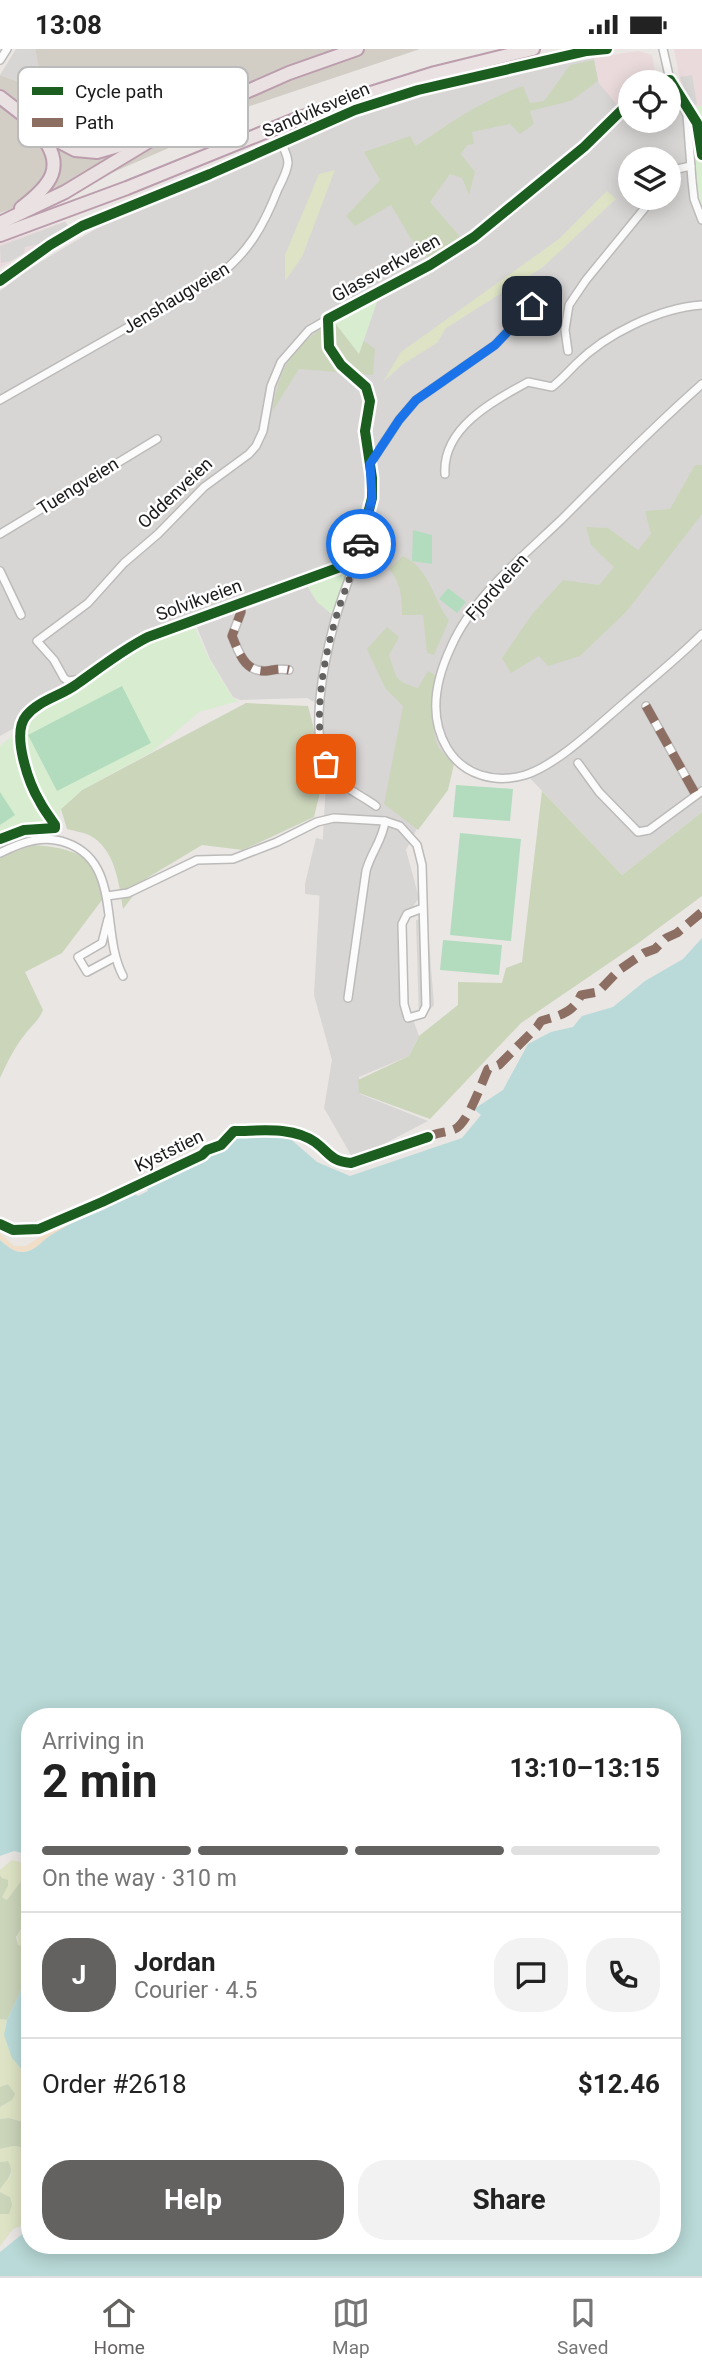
<!DOCTYPE html>
<html lang="en">
<head>
<meta charset="utf-8">
<style>
  :root { --surface:#fff; --page:#f2f2f2; --text:#222; --muted:#767676; --line:#e0e0e0; --accent:#636261 }
  body { margin:0; font-family:Roboto,sans-serif; background:var(--page); color:var(--text); height:100vh; display:flex; flex-direction:column; font-size:26px; white-space:nowrap }
  * { box-sizing:border-box; margin:0 }
  p { font-size:23px; color:var(--muted) }
  .icon { flex:none; width:38px; height:38px; fill:none; stroke:currentColor; stroke-width:2; stroke-linecap:round; stroke-linejoin:round }
  .map { position:relative; flex:1; overflow:hidden }
  .side { position:absolute; left:21px; top:1659px; width:660px; height:546px; display:flex; flex-direction:column; background:var(--surface); border-radius:28px; box-shadow:0 4px 18px #0003 }
  .side>* { flex:none }
  .controls { position:absolute; left:618px; top:21px; display:grid; gap:14px }
  .controls a { display:grid; place-items:center; width:63px; height:63px; border-radius:50%; background:var(--surface); box-shadow:0 4px 18px #0003; font-size:35px }
  .pin { position:absolute; display:grid; place-items:center; width:60px; height:60px; color:#fff; margin:-30px; border-radius:14px; box-shadow:0 4px 10px #0006 }
  .courier { position:absolute; display:grid; place-items:center; width:70px; height:70px; margin:-35px; border:5px solid #1a73e8; border-radius:50%; background:#fff; color:#222; box-shadow:0 2px 9px #0007 }
  .head em { font-style:normal; font-weight:700 }
  .head div { display:flex; flex-direction:column-reverse }
  .head { display:flex; align-items:center; justify-content:space-between; height:119px; padding:0 21px }
  h1 { font-size:46px; font-weight:700; line-height:52px }
  .bar { display:grid; grid-template-columns:repeat(4,1fr); gap:10px 7px; align-content:center; height:84px; padding:0 21px }
  .bar i { height:9px; border-radius:5px; background:var(--line) }
  .bar .current { background:var(--accent) }
  .bar p { grid-column:span 4 }
  .line { display:flex; align-items:center; gap:18px; padding:0 21px; border-top:2px solid var(--line) }
  .line div { flex:1 }
  .round { display:grid; place-items:center; flex:none; width:74px; height:74px; border-radius:28px; background:var(--page) }
  .cta { display:flex; gap:14px; margin-top:auto; padding:14px 21px }
  .cta a { flex:1; height:80px; border-radius:28px; background:var(--accent); color:#fff; font-size:28px; font-weight:700; line-height:80px; text-align:center }
  .cta a+a { background:var(--page); color:var(--text) }
  .status { display:flex; justify-content:space-between; align-items:center; height:49px; padding:0 35px; background:var(--surface); direction:ltr }
  .status svg { height:19px; fill:currentColor }
  .menu { display:flex; justify-content:space-around; align-items:center; height:98px; border-top:2px solid var(--line); background:var(--surface); font-size:19px; color:var(--muted) }
  .menu a { display:grid; justify-items:center; gap:4px }
  .menu .current { color:var(--accent) }
  .map>svg:first-child { display:block }
  .residential { fill:#d8d6d5; fill-rule:evenodd }
  .commercial { fill:#eadadc }
  .construction { fill:#d2cec6 }
  .grass { fill:#dde3c4 }
  .forest { fill:#cbd5ba }
  .sand { fill:#f1dec9 }
  .park { fill:#d8edd0 }
  .pitch { fill:#b3dcbf }
  .parking { fill:#d7d6d4 }
  .water { fill:#b9dad8 }
  .pier { fill:#d6d6d4 }
  .lines { fill:none; stroke-linecap:round; stroke-linejoin:round }
  .minor-casing { stroke:#bcbbba; stroke-width:10 }
  .secondary-casing { stroke:#908d7e; stroke-width:14 }
  .trunk-casing { stroke:#bb9dad; stroke-width:16 }
  .minor { stroke:#fcfbfb; stroke-width:7 }
  .secondary { stroke:#f2efe9; stroke-width:10 }
  .trunk { stroke:#eae2e2; stroke-width:12 }
  .quiet { stroke:#8d6e63; stroke-width:9; stroke-dasharray:18 9; stroke-linecap:butt }
  .cycleway-casing { stroke:#fff; stroke-width:15 }
  .cycleway { stroke:#1b5e20; stroke-width:10 }
  .done { stroke:#636261; stroke-width:7; stroke-dasharray:0 12.6 }
  .route { stroke:#1a73e8; stroke-width:9 }
  .labels { text-anchor:middle; stroke-width:5; stroke-linejoin:round; paint-order:stroke }
  .street-label { font-size:18px; fill:#1b1b1b; stroke:#fff }
  .key { fill:#fff; stroke:#bbb; stroke-width:2 }
  .key-label { font-size:19px; fill:#1b1b1b }
</style>
</head>
<body>
<div class="status"><b>13:08</b><svg viewBox="0 0 49 12"><path d="M0 12V9h3v3zM5 12V6h3v6zM10 12V3h3v9zM15 12V0h3v12zM26 1h20v11H26zM47 4h2v5h-2z"/></svg></div>
<div class="map">
<svg width="702" height="2227" viewBox="0 0 702 2227">
  <rect width="100%" height="100%" fill="#e9e6e3"/>
  <!-- residential -->
  <g class="residential">
    <path d="M16 0H35L45 42 0 26Z"/>
    <path d="M594 9 599 34 624 63 630 57V72H668L669 41 673 44 683 69 692 132 702 170V763L622 826 527 726 504 730 453 709 406 801 419 849 402 873 408 956 419 987 409 1007 359 1028 360 1045 428 1072 376 1099 351 1106 324 1059 332 1011 314 946 326 733 318 655 307 649 240 651 233 648 210 610 194 571 148 588 83 630 36 667 0 687V242L32 218 99 178 199 138 347 71 407 51 498 28ZM630 110H668V149H630Z"/>
  </g>
  <!-- commercial -->
  <g class="commercial">
    <path d="M674 0H702V57L689 59 681 36Z"/>
    <path d="M638 2 652 6 656 28 645 33H630V45L618 57 599 34 594 9Z"/>
    <path d="M65 172 69 178 0 219V195Z"/>
  </g>
  <!-- construction -->
  <path class="construction" d="M35 0H420L241 60 231 72 109 125 0 164V26L44 42Z"/>
  <!-- grass -->
  <g class="grass">
    <path d="M335 121 302 208 285 232V206L319 125Z"/>
    <path d="M607 142 616 150 543 218 446 279 437 294 403 315 383 333 401 303 559 190Z"/>
    <path d="M12 1811 20 1813 28 1823 7 1851 2 1848 8 1837 0 1826V1821Z"/>
    <path d="M30 1873V1899L18 1896 17 1886Z"/>
    <path d="M0 1970 7 1971C0 1995 15 2012 30 2030L26 2040 30 2043V2075L9 2069 0 2070V2058L12 2051V2042L8 2035 0 2038Z"/>
    <path d="M13 2097 30 2099V2138L24 2146 30 2154V2174L13 2180 0 2197V2165H9L10 2148 0 2143V2140L11 2126 8 2112 0 2113V2100Z"/>
  </g>
  <!-- forest -->
  <g class="forest">
    <path d="M594 11 598 32 571 52 530 62 534 75 520 85 510 75 472 83 474 95 467 96 461 105 475 123 469 146 462 129 450 125 430 153 462 190 428 209 411 190 391 156 355 177 346 167 380 131 364 103 410 87 416 97C450 73 483 51 523 37L530 54 544 52 570 16Z"/>
    <path d="M334 271 375 300 373 326 299 320 272 363C281 314 292 298 334 271Z"/>
    <path d="M695 416H702V465L627 562 580 607 548 617 539 607 511 624 502 609 533 564 563 531 599 536 614 518 591 496 586 478 608 479 638 501 651 485 645 462 670 460Z"/>
    <path d="M403 507C408 510 414 513 417 517 432 532 436 555 449 571L434 606 427 604 423 566H402C402 547 401 535 389 520Z"/>
    <path d="M387 578 399 588 389 606C397 629 394 632 418 639L428 622 438 628C435 647 429 681 439 699 443 705 450 710 454 715L448 741 418 781 384 755 403 657 385 639 367 600Z"/>
    <path d="M246 654 308 657 325 722 314 768 243 801 202 796 147 829 123 860C119 834 115 799 89 786 82 783 74 782 67 780L61 760 82 741Z"/>
    <path d="M542 742 622 826 702 763V847L637 895 521 974 430 1070 359 1044 358 1031 409 1007 419 987 458 956V933L502 934 506 919 522 913Z"/>
    <path d="M33 796C72 799 97 805 105 847L62 904 25 923 43 961C39 971 33 975 26 984 15 997 7 1014 0 1029V808Z"/>
    <path d="M28 1823 30 1844 24 1853 27 1858 30 1856V1873L24 1876 16 1888 18 1896 30 1899V1922L7 1971 0 1970V1826L2 1829 8 1831V1837L2 1848 7 1851Z"/>
    <path d="M8 2035 15 2045 12 2051 0 2058V2038Z"/>
    <path d="M9 2069 30 2075V2099L13 2097 0 2100V2070Z"/>
    <path d="M8 2112C15 2124 8 2130 0 2140V2113Z"/>
    <path d="M0 2143 10 2148 12 2156 9 2165H0Z"/>
  </g>
  <!-- sand -->
  <path class="sand" d="M91 1160 96 1162 50 1187 34 1200 23 1203 13 1202 0 1191V1184L14 1197H26L47 1183Z"/>
  <!-- park -->
  <g class="park">
    <path d="M702 57V158L696 131 689 59Z"/>
    <path d="M378 250 359 305 335 274Z"/>
    <path d="M349 520 334 567 317 553 306 535Z"/>
    <path d="M194 577 209 610 233 649 239 652 199 663 152 703 82 741 61 760 54 786 38 785 0 798V697C48 658 134 585 194 577Z"/>
  </g>
  <!-- pitch -->
  <g class="pitch">
    <path d="M413 481 432 486V515L412 512Z"/>
    <path d="M448 539 466 553 457 564 439 550Z"/>
    <path d="M122 637 151 694 57 742 28 686Z"/>
    <path d="M456 736 513 740 510 772 453 768Z"/>
    <path d="M0 743 15 766 0 776Z"/>
    <path d="M460 784 521 790 511 892 450 886Z"/>
    <path d="M443 891 502 896 499 926 440 921Z"/>
  </g>
  <!-- parking -->
  <g class="parking">
    <path d="M692 26 697 55 691 56 680 28Z"/>
    <path d="M65 173 69 178 40 195 25 198 24 204 11 212 1 214 0 197Z"/>
    <path d="M533 419 549 421 546 456 530 460Z"/>
    <path d="M316 789 331 793 324 847 305 845V835Z"/>
    <path d="M427 869 434 956 426 965 419 969 416 871Z"/>
  </g>
  <!-- water -->
  <g class="water">
    <path d="M702 889V2227H0V2203L30 2179V2196H672V1668H30V1806L14 1802 0 1807V1191C7 1197 14 1204 24 1203 35 1202 42 1192 51 1186 77 1170 106 1157 134 1144L138 1147 148 1142 145 1136 147 1135 150 1138 198 1115V1112L211 1106 209 1102 222 1098 231 1087 244 1083H277L287 1087 317 1113 350 1127 462 1089 481 1066 474 1060 503 1041 528 995 551 983 573 978 582 967 613 958 645 932 683 910Z"/>
    <path d="M30 1922V2030L12 2009 4 1986 7 1971Z"/>
  </g>
  <!-- pier -->
  <path class="pier" d="M196 1109 199 1114 149 1138 147 1135Z"/>
  <g class="lines">
    <!-- minor casing -->
    <g class="minor-casing">
      <g id="minor">
        <path d="M663 0 670 31 687 66 692 132 694 150 702 171"/>
        <path d="M0 11 7 0"/>
        <path d="M668 129 677 120 691 117"/>
        <path d="M328 270 309 281 281 313 271 337 263 382 256 397 249 405 204 438 158 485 124 514 88 554 37 592 54 611 64 629 68 632 83 630 133 596 148 588 343 517 355 515"/>
        <path d="M568 302 565 281 569 256 586 231 653 149"/>
        <path d="M702 335C653 378 607 425 561 471 523 507 472 549 451 598 436 630 428 667 447 699 463 726 495 735 525 726 557 716 597 677 623 655 649 632 677 610 702 585"/>
        <path d="M0 351 216 228C248 205 264 176 278 140 282 132 287 123 288 114 288 107 284 100 281 93"/>
        <path d="M370 415 399 371 416 351 495 296 541 247"/>
        <path d="M445 425C442 379 493 352 528 333L552 338C561 331 568 323 576 315 606 285 659 259 702 256"/>
        <path d="M0 485 157 390"/>
        <path d="M0 522 21 566"/>
        <path d="M241 555V563L232 587C239 603 244 623 266 622 274 621 280 619 289 621"/>
        <path d="M646 657 696 746"/>
        <path d="M578 714 599 743 638 783 649 781 702 742"/>
        <path d="M376 757C362 747 340 737 330 722 307 689 325 608 335 571 344 539 359 509 366 476 370 460 373 444 372 428 370 413 364 397 365 381 366 371 371 361 370 350 367 320 324 325 328 270L430 216 474 188 584 98 630 53"/>
        <path d="M0 804C22 793 44 785 67 794 122 814 100 884 123 927"/>
        <path d="M107 847 128 844 197 811 233 810 277 793 317 773 334 769 385 772 400 777 417 796 422 816 426 957 422 965 408 969 404 955 402 875 407 865 423 859"/>
        <path d="M108 870 102 894 78 908 87 923 115 908"/>
        <path d="M348 949 366 822C371 803 383 791 385 772"/>
      </g>
    </g>
    <!-- secondary casing -->
    <g class="secondary-casing">
      <path id="secondary" d="M0 232 50 196 82 177 210 125 355 61 418 41 587 2 607 0"/>
    </g>
    <!-- trunk casing -->
    <g class="trunk-casing">
      <g id="trunk">
        <path d="M0 48 54 90 75 101 97 103 125 95 141 93"/>
        <path d="M21 159C50 137 68 117 39 84"/>
        <path d="M0 174 65 143 189 68 289 24 357 0"/>
        <path d="M0 186 127 139 297 70 371 44 435 24 533 0"/>
      </g>
    </g>
    <!-- minor -->
    <use href="#minor" class="minor"/>
    <!-- secondary -->
    <use href="#secondary" class="secondary"/>
    <!-- trunk -->
    <use href="#trunk" class="trunk"/>
    <!-- quiet -->
    <g class="quiet">
      <path d="M241 555V563L232 587C239 603 244 623 266 622 274 621 280 619 289 621"/>
      <path d="M646 657 696 746"/>
      <path d="M428 1088C437 1083 446 1084 455 1080 468 1074 482 1033 488 1020L499 1016 537 978 541 972C560 966 572 965 581 946L598 943 619 921 644 904 655 900 666 889 677 884 702 863"/>
    </g>
    <!-- cycleway casing -->
    <g class="cycleway-casing">
      <g id="cycleway">
        <path d="M660 33 670 31 697 74 702 106"/>
        <path d="M0 232 50 196 82 177 210 125 355 61 418 41 587 2 607 0"/>
        <path d="M0 790 24 781 55 779V776C50 768 44 761 40 753 29 735 11 685 26 667 39 651 61 647 77 635 100 619 122 601 148 588L343 517 355 515 372 449V429L365 382 370 352 366 338 341 316 329 298 328 270 430 216 474 188 584 98 630 53"/>
        <path d="M0 1175 13 1181 39 1180 102 1153 202 1106 207 1101 221 1096 234 1082C261 1082 292 1077 315 1093 330 1104 330 1112 351 1114L428 1088"/>
      </g>
    </g>
    <!-- cycleway -->
    <use href="#cycleway" class="cycleway"/>
  </g>
  <g class="lines">
    <!-- done -->
    <path class="done" d="M326 715C312 674 323 613 335 572 342 546 354 521 361 495"/>
    <!-- route -->
    <path class="route" d="M361 495 372 449 370 415 399 371 416 351 495 296 532 257"/>
  </g>
  <g class="labels">
    <!-- street labels -->
    <g class="street-label">
      <text transform="translate(316 61) rotate(-23)" y="6">Sandviksveien</text>
      <text transform="translate(386 219) rotate(-29)" y="6">Glassverkveien</text>
      <text transform="translate(176 249) rotate(-31)" y="6">Jenshaugveien</text>
      <text transform="translate(78 437) rotate(-32)" y="6">Tuengveien</text>
      <text transform="translate(175 444) rotate(-43)" y="6">Oddenveien</text>
      <text transform="translate(497 538) rotate(-48)" y="6">Fjordveien</text>
      <text transform="translate(199 551) rotate(-20)" y="6">Solvikveien</text>
      <text transform="translate(169 1102) rotate(-26)" y="6">Kyststien</text>
    </g>
  </g>
  <!-- legend -->
  <rect x="18" y="18" width="230" height="80" rx="10" class="key"/>
  <rect x="32" y="38" width="31" height="8" fill="#1b5e20"/>
  <rect x="32" y="69" width="31" height="9" fill="#8d6e63"/>
  <g class="key-label">
    <text x="75" y="49">Cycle path</text>
    <text x="75" y="80">Path</text>
  </g>
</svg>
<div class="controls">
<a><svg class="icon" aria-label="locate" viewBox="0 0 24 24"><circle cx="12" cy="12" r="6"/><path d="M12 2v4M12 18v4M2 12h4M18 12h4"/></svg></a>
<a><svg class="icon" aria-label="layers" viewBox="0 0 24 24"><path d="M12 4l9 5-9 5-9-5zM3 14l9 5 9-5"/></svg></a>
</div>
<div class="pin" style="left:326px;top:715px;background:#ea580c"><svg class="icon" aria-label="bag" viewBox="0 0 24 24"><path d="M5 8h14l-1 12H6zM9 8a3 3 0 0 1 6 0"/></svg></div>
<div class="pin" style="left:532px;top:257px;background:#1f2937"><svg class="icon" aria-label="home" viewBox="0 0 24 24"><path d="M3 11l9-7 9 7M6 9v11h12V9"/></svg></div>
<div class="courier" style="left:361px;top:495px"><svg class="icon" aria-label="car" viewBox="0 0 24 24"><path d="M5 17H2v-5l4-1 3-4h7l3 4 3 1v5h-3M9 17h6M6 11h13"/><circle cx="7" cy="17" r="2"/><circle cx="17" cy="17" r="2"/></svg></div>
<section class="side">
<div class="head"><div><h1>2 min</h1><p>Arriving in</p></div><em>13:10–13:15</em></div>
<div class="bar"><i class="current"></i><i class="current"></i><i class="current"></i><i></i><p>On the way · 310 m</p></div>
<div class="line" style="height:126px"><b class="round" style="background:var(--accent);color:#fff">J</b><div><b>Jordan</b><p>Courier · 4.5</p></div><a class="round"><svg class="icon" aria-label="chat" viewBox="0 0 24 24"><path d="M4 5h16v11H9l-5 4z"/></svg></a><a class="round"><svg class="icon" aria-label="phone" viewBox="0 0 24 24"><path d="M5 4h4l2 5-3 2q2 4 5 5l2-3 5 2v4C11 20 4 13 5 4z"/></svg></a></div>
<div class="line" style="height:91px"><div>Order #2618</div><b>$12.46</b></div>
<div class="cta"><a>Help</a><a>Share</a></div>
</section>
</div>
<nav class="menu">
<a class="current"><svg class="icon" aria-label="home" viewBox="0 0 24 24"><path d="M3 11l9-7 9 7M6 9v11h12V9"/></svg>Home</a>
<a><svg class="icon" aria-label="map" viewBox="0 0 24 24"><path d="M3 6l6-2 6 2 6-2v14l-6 2-6-2-6 2zM9 4v14M15 6v14"/></svg>Map</a>
<a><svg class="icon" aria-label="saved" viewBox="0 0 24 24"><path d="M7 4h10v16l-5-4-5 4z"/></svg>Saved</a>
</nav>
</body>
</html>
